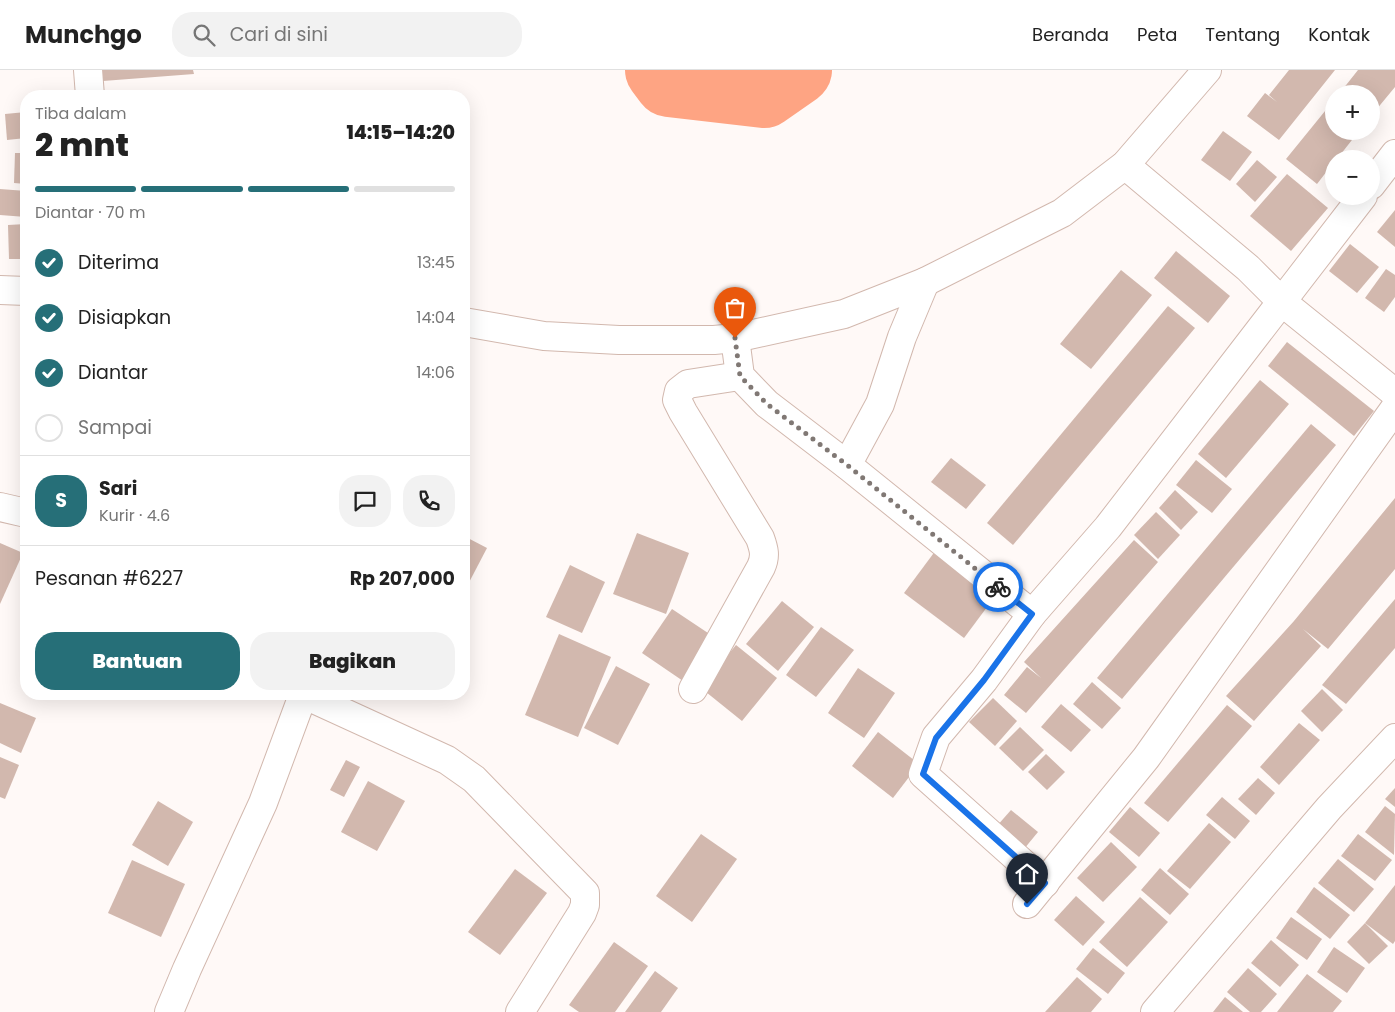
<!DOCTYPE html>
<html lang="id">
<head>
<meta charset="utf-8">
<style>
  :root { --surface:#fff; --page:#f2f2f2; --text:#222; --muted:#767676; --line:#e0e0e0; --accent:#266f78 }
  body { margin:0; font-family:Poppins,sans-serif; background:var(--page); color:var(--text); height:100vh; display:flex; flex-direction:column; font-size:19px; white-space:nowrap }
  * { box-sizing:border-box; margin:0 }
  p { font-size:16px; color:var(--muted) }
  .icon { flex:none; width:28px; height:28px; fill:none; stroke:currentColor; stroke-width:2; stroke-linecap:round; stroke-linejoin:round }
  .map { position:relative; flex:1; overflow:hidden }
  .sheet { position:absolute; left:20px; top:20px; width:450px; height:610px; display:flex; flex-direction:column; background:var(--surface); border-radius:20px; box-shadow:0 5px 20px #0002 }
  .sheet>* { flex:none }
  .controls { position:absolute; left:1325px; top:15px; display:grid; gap:10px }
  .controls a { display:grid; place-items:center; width:55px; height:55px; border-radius:50%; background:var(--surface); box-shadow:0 5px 20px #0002; font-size:25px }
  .pin { position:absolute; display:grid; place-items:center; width:42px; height:42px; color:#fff; margin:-51px -21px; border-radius:50% 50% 50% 0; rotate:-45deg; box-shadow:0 0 5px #0007 }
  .pin .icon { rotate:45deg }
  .courier { position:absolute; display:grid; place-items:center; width:50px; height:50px; margin:-25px; border:4px solid #1a73e8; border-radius:50%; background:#fff; color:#222; box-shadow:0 1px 6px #0007 }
  .head em { font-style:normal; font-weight:800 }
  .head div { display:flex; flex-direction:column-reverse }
  .head { display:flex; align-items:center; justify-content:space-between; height:85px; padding:0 15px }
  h1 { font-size:32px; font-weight:800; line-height:38px }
  .bar { display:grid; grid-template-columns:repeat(4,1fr); gap:8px 5px; align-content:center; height:60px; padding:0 15px }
  .bar i { height:6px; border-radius:4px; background:var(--line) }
  .bar .active { background:var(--accent) }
  .bar p { grid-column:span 4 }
  .line { display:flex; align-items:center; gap:12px; padding:0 15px; border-top:1px solid var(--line) }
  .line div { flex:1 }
  .round { display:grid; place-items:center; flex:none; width:52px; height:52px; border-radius:20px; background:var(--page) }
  ol { padding:0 15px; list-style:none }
  li { display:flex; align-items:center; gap:15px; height:55px }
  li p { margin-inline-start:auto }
  li .icon { padding:5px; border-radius:50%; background:var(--accent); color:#fff; stroke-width:4 }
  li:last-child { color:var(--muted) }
  li i { width:28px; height:28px; border:2px solid var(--line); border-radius:50% }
  .button { display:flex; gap:10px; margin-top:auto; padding:10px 15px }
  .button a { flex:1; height:58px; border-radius:20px; background:var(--accent); color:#fff; font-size:20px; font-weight:800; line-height:58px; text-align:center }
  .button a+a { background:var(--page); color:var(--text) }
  header { display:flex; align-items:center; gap:30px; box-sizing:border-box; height:70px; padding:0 25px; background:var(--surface); border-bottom:1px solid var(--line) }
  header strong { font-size:24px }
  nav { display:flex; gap:28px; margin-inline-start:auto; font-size:18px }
  .search { width:350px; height:45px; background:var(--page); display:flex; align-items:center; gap:12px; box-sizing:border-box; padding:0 18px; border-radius:20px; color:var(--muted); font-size:19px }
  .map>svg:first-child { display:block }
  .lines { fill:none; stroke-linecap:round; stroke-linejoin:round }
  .river { stroke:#fea483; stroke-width:70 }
  .building { fill:#d2b8ae }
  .minor-casing { stroke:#d2b8ae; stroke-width:30 }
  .minor { stroke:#fff; stroke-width:28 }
  .done { stroke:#807874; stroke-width:5; stroke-dasharray:0 9 }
  .route { stroke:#1a73e8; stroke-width:6 }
</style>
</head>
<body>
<header>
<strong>Munchgo</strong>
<div class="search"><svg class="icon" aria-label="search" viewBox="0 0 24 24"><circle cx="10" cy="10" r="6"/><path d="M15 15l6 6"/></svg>Cari di sini</div>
<nav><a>Beranda</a><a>Peta</a><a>Tentang</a><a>Kontak</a></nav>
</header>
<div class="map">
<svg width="1395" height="942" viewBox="0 0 1395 942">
  <rect width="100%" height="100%" fill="#fff9f7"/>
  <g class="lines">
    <!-- river -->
    <path class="river" d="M660 0 669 12 764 23 797 0"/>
  </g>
  <!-- building -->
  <g class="building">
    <path d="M102 0H193L194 4 103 11Z"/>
    <path d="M1289 0H1335L1279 70 1247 46 1265 23 1277 32 1269 25Z"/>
    <path d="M1358 0H1395V17L1371 46V24H1339Z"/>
    <path d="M165 20V26H104L103 21Z"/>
    <path d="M1334 30V61H1359L1337 89H1334V92L1317 114 1286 89Z"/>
    <path d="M26 42V68L7 70 5 44Z"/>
    <path d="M1223 61 1252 82 1230 111 1201 90Z"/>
    <path d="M15 83H26V114L14 113Z"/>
    <path d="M1257 90 1277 107 1255 132 1236 114Z"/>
    <path d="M1287 104 1328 138 1291 181 1250 146Z"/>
    <path d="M0 119 26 121V147L0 145Z"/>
    <path d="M1395 140V177L1377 162Z"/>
    <path d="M26 154V189H9L8 155Z"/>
    <path d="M1350 174 1379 197 1357 223 1329 201Z"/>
    <path d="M1176 181 1230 226 1208 253 1154 208Z"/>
    <path d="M1386 199 1395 205V227L1384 242 1365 228Z"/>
    <path d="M1121 200 1152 225 1091 299 1060 274Z"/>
    <path d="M1168 236 1195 258 1013 475 987 453Z"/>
    <path d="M1287 272 1374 341 1354 366 1268 296Z"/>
    <path d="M1260 310 1289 334 1226 408 1198 384Z"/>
    <path d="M1311 354 1336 375 1122 629 1097 608Z"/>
    <path d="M951 388 986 415 966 439 931 412Z"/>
    <path d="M1196 390 1232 419 1212 443 1176 415Z"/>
    <path d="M1175 420 1198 442 1181 460 1159 438Z"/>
    <path d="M1395 428V499L1328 579 1303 559 1321 576 1254 651 1226 626 1294 551Z"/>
    <path d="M1156 442 1180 465 1158 489 1134 465Z"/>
    <path d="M637 463 689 483 666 544 613 524Z"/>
    <path d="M464 466 487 478 464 522Z"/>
    <path d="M1134 470 1158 492 1026 643 1004 625 1027 597 1041 608 1024 592Z"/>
    <path d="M0 473 23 483 0 534Z"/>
    <path d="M936 480 996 525 964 568 904 523Z"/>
    <path d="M570 495 605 512 582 563 546 547Z"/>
    <path d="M1395 529V578L1346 634 1322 615Z"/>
    <path d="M782 531 814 557 778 601 746 574Z"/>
    <path d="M672 539 717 569 686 613 642 583Z"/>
    <path d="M821 557 854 580 816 627 786 605Z"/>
    <path d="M559 564 611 587 578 667 525 645Z"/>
    <path d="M736 575 777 608 742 651 701 618Z"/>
    <path d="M616 596 650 614 618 675 584 658Z"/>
    <path d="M858 598 895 623 864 668 828 643Z"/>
    <path d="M1092 612 1121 638 1102 659 1073 634Z"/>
    <path d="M1322 619 1343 640 1322 662 1301 641Z"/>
    <path d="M993 628 1017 651 995 676 969 652Z"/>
    <path d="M0 633 36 648 21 683 0 673Z"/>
    <path d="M1061 634 1091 660 1071 682 1041 657Z"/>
    <path d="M1227 635 1252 656 1168 752 1144 733Z"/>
    <path d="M1299 653 1320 670 1279 715 1260 697Z"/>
    <path d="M1020 657 1044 680 1023 701 999 678Z"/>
    <path d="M878 662 919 694 893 728 852 696Z"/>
    <path d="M1046 684 1065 702 1047 720 1028 702Z"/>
    <path d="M0 687 19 695 5 729 0 727Z"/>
    <path d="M346 690 360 697 344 727 330 720Z"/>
    <path d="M1258 708 1275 723 1256 745 1238 729Z"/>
    <path d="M368 711 405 731 377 781 341 762Z"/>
    <path d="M1395 718V737L1385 729Z"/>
    <path d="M1222 727 1250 751 1235 769 1206 745Z"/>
    <path d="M158 731 193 752 168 796 132 775Z"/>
    <path d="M1385 736 1395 744 1394 785 1365 762Z"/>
    <path d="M1130 737 1160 763 1139 787 1109 762Z"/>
    <path d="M1011 740 1038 762 1024 779 996 757Z"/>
    <path d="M1209 753 1231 772 1190 819 1167 801Z"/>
    <path d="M701 764 737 789 692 852 656 826Z"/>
    <path d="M1358 764 1392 790 1375 811 1341 786Z"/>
    <path d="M1111 772 1137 797 1103 832 1077 808Z"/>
    <path d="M1338 789 1374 819 1354 842 1318 813Z"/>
    <path d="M132 790 185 814 161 867 108 843Z"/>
    <path d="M1160 798 1189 824 1170 845 1141 820Z"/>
    <path d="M515 799 547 823 500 885 468 862Z"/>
    <path d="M1395 815V871L1393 874 1365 853Z"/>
    <path d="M1314 817 1350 845 1330 869 1296 842Z"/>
    <path d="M1076 826 1105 852 1083 876 1054 850Z"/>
    <path d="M1140 827 1168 852 1127 897 1099 872Z"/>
    <path d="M1291 847 1322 869 1307 890 1276 868Z"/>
    <path d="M1365 853 1388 876 1369 894 1347 872Z"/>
    <path d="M1271 870 1299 895 1280 917 1251 893Z"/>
    <path d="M614 872 648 896 615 942H579L569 935Z"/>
    <path d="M1334 877 1365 898 1347 923 1317 902Z"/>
    <path d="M1093 878 1125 903 1108 924 1076 899Z"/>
    <path d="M1248 898 1277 924 1261 942H1250L1227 922Z"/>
    <path d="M655 901 678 918 661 942H625Z"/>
    <path d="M1307 904 1342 931 1333 942H1277Z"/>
    <path d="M1077 907 1102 929 1091 942H1045Z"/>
    <path d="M1225 927 1243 942H1213Z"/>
  </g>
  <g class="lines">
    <!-- minor casing -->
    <g class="minor-casing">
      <g id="minor">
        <path d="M88 0 90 26"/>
        <path d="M1125 95 1248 198 1282 232 1395 323"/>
        <path d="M1371 115 1395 84"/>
        <path d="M0 220 26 221"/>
        <path d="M464 252 544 266 619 270H714L735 268 844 244 925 212 1062 143 1125 95 1207 0"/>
        <path d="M735 268 740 306 767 334 847 395 1032 544 1108 457 1363 126"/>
        <path d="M847 395 880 334 902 267 925 212"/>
        <path d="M0 437 26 443"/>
        <path d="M1032 544 984 610 936 667 923 704 1045 813"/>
        <path d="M693 619 761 497C766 486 764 479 760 468L683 342 677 330 679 321 688 314 740 306"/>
        <path d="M303 624 447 690 474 709 585 823V835L582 843 520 942"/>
        <path d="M1027 834 1146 688 1395 338"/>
        <path d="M169 942 187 899 263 733 303 625"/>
        <path d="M1155 942 1329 738 1395 668"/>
      </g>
    </g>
    <!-- minor -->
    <use href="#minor" class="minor"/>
  </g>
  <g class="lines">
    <!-- done -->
    <path class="done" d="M735 268 740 306 767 334 847 395 998 517"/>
    <!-- route -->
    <path class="route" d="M998 517 1032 544 984 610 936 668 923 704 1045 813 1027 834"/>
  </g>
</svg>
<div class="controls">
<a>+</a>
<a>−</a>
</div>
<div class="pin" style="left:735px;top:268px;background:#ea580c"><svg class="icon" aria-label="bag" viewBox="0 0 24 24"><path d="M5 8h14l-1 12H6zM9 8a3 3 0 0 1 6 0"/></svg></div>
<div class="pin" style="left:1027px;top:834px;background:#1f2937"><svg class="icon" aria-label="home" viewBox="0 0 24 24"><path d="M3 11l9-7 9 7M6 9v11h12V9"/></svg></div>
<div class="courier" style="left:998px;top:517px"><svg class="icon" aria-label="bike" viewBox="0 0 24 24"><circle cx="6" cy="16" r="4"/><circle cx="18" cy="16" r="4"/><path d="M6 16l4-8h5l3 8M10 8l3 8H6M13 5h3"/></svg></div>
<section class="sheet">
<div class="head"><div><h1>2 mnt</h1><p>Tiba dalam</p></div><em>14:15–14:20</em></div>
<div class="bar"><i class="active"></i><i class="active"></i><i class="active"></i><i></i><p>Diantar · 70 m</p></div>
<ol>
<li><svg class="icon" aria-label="check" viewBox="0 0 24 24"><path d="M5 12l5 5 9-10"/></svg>Diterima<p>13:45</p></li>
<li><svg class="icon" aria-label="check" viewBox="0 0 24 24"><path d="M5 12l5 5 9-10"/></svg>Disiapkan<p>14:04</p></li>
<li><svg class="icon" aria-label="check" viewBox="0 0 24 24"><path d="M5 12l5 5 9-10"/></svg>Diantar<p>14:06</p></li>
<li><i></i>Sampai</li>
</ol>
<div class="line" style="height:90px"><b class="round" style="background:var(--accent);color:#fff">S</b><div><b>Sari</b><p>Kurir · 4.6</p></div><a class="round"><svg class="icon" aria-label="chat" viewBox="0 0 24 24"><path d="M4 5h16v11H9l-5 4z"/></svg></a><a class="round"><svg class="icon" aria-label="phone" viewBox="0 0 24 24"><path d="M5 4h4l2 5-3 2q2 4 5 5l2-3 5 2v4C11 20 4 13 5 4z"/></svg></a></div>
<div class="line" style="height:65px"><div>Pesanan #6227</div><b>Rp 207,000</b></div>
<div class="button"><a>Bantuan</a><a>Bagikan</a></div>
</section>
</div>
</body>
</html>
